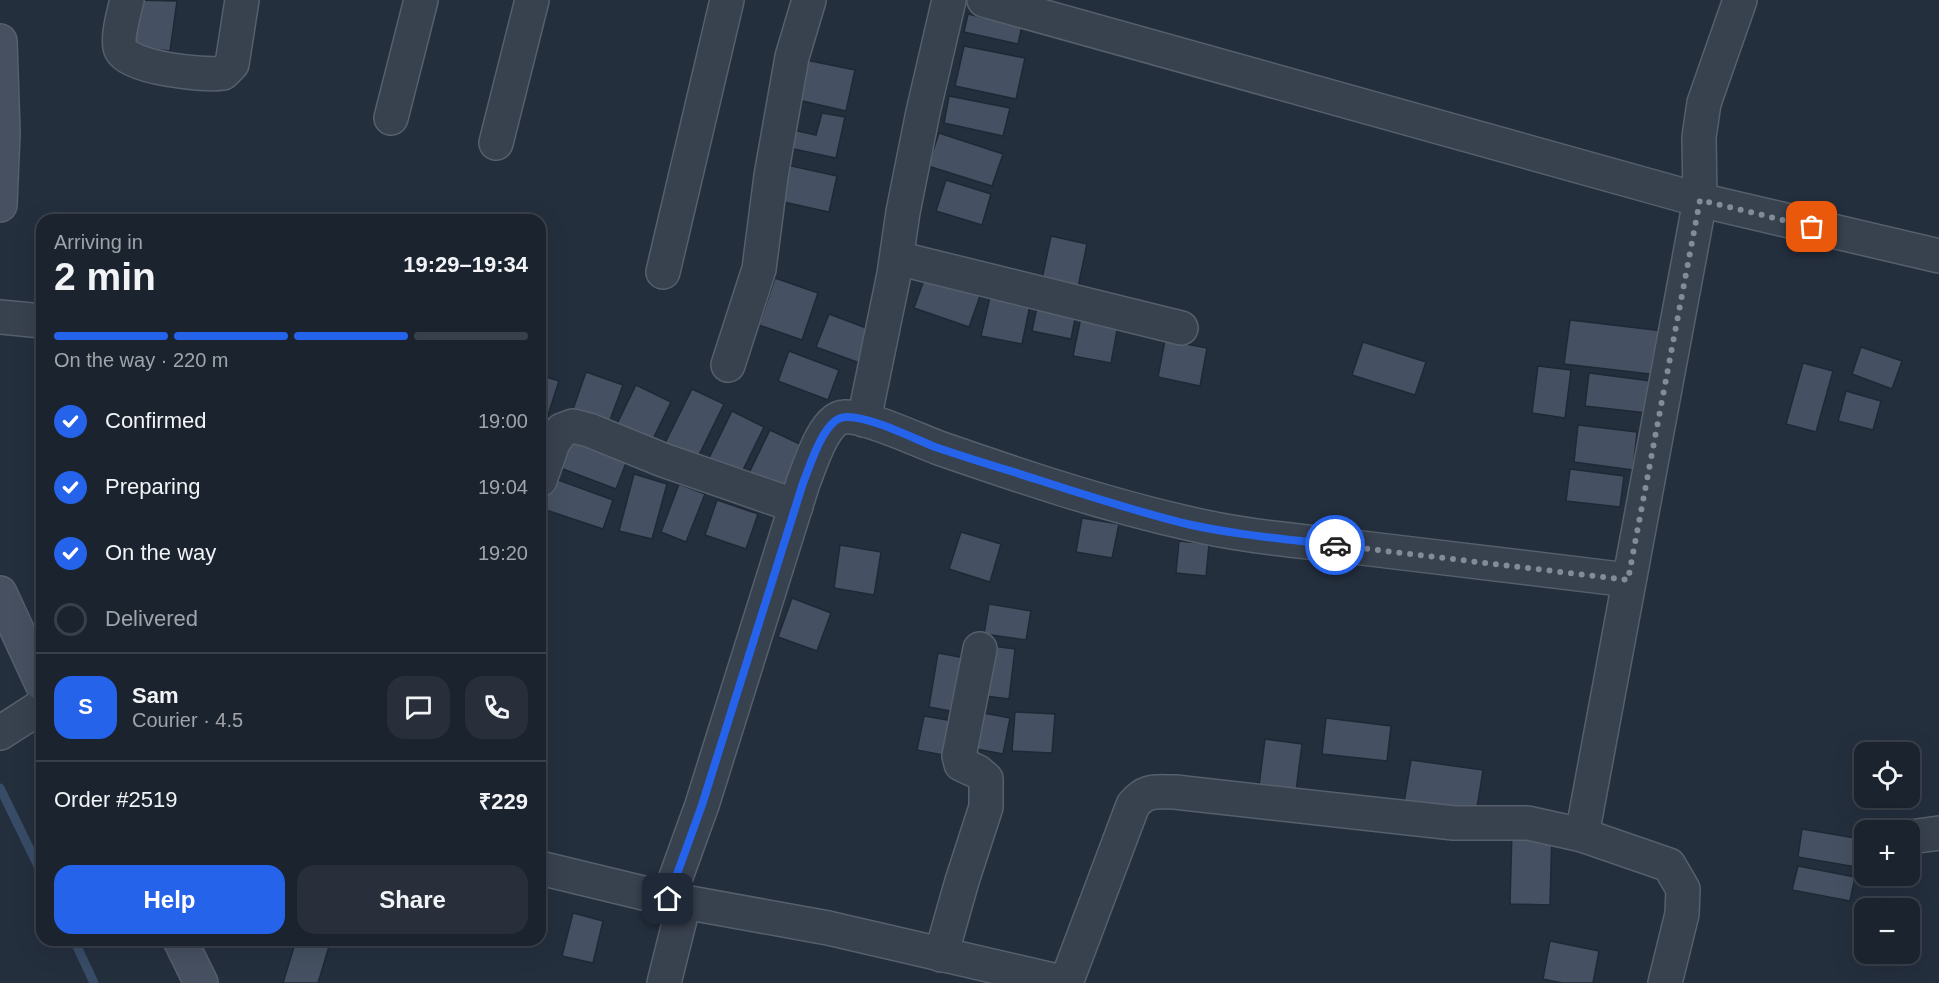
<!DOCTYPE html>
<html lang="en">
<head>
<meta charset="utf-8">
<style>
  :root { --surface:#1b232e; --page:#282f3a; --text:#f1f3f6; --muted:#a0a4aa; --line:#39404a; --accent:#2563eb }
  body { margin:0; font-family:Arial,sans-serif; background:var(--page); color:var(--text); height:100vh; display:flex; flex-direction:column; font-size:22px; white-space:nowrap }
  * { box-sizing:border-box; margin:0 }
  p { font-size:20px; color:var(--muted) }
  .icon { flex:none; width:33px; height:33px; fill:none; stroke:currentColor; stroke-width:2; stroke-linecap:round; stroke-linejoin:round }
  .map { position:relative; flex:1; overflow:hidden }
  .drawer { position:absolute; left:36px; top:214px; width:510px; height:732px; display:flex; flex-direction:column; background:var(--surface); border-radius:18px; box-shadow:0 6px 24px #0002,0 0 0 2px var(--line) }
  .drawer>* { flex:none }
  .buttons { position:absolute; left:1854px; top:742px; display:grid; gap:12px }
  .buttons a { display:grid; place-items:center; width:66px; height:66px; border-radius:12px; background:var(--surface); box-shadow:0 6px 24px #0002,0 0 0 2px var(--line); font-size:30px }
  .pin { position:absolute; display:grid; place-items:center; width:51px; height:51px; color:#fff; margin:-26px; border-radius:12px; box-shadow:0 3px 9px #0006 }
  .courier { position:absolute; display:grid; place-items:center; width:60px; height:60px; margin:-30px; border:4px solid #2563eb; border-radius:50%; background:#fff; color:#222; box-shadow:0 2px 8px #0007 }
  .head em { font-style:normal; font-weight:600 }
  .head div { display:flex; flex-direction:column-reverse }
  .head { display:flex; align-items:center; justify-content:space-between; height:102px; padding:0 18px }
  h1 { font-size:39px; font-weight:600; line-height:45px }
  .bar { display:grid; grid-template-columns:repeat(4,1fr); gap:9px 6px; align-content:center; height:72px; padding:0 18px }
  .bar i { height:8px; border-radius:4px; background:var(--line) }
  .bar .active { background:var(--accent) }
  .bar p { grid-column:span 4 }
  .line { display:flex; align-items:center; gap:15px; padding:0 18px; border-top:2px solid var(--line) }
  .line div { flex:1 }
  .round { display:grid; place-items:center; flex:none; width:63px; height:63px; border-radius:18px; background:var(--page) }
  ol { padding:0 18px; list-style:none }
  li { display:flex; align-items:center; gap:18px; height:66px }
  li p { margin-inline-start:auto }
  li .icon { padding:6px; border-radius:50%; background:var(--accent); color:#fff; stroke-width:4 }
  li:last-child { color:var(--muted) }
  li i { width:33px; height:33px; border:3px solid var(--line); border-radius:50% }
  .button { display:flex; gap:12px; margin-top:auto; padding:12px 18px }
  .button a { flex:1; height:69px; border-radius:18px; background:var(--accent); color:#fff; font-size:24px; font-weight:600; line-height:69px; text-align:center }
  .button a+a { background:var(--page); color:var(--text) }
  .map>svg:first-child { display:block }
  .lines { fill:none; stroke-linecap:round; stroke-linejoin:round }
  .stream { stroke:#394c67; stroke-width:9 }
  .building { fill:#455162; stroke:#1f2835; stroke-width:1.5 }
  .street-casing { stroke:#565f6c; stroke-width:36 }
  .secondary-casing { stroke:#565f6c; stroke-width:36 }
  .street { stroke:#38414e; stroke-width:33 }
  .secondary { stroke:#465061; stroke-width:33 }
  .done { stroke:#828b98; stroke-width:6; stroke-dasharray:0 10.8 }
  .route { stroke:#2563eb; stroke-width:8 }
</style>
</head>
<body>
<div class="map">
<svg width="1939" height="983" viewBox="0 0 1939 983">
  <rect width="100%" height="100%" fill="#242f3e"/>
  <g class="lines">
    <!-- stream -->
    <g class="stream">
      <path d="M0 788 42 874"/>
      <path d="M74 940 94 983"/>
    </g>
  </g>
  <!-- building -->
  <g class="building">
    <path d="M132 0 177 1 170 51 126 46Z"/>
    <path d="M968 14 1022 26 1018 44 964 32Z"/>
    <path d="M964 46 1025 58 1016 99 955 86Z"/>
    <path d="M806 60 855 70 846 111 798 100Z"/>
    <path d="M949 96 1010 108 1003 136 944 123Z"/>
    <path d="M822 113 845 117 836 158 789 148 793 130 816 135Z"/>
    <path d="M939 133 1003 154 992 186 928 166Z"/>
    <path d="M787 165 837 176 829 212 779 201Z"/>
    <path d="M946 180 991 194 982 225 936 211Z"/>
    <path d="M302 213 327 220H300Z"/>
    <path d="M1051 236 1087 244 1077 292 1041 284Z"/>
    <path d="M925 277 980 296 969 327 914 308Z"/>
    <path d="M775 278 818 293 802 340 759 325Z"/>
    <path d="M990 297 1030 305 1022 344 981 336Z"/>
    <path d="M1037 307 1076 314 1071 339 1032 331Z"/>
    <path d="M829 314 877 332 865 365 816 347Z"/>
    <path d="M1081 317 1118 325 1111 363 1073 356Z"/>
    <path d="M1570 320 1672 332 1667 376 1564 364Z"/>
    <path d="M1165 340 1207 348 1200 386 1158 377Z"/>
    <path d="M1363 342 1426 362 1415 395 1352 375Z"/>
    <path d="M1861 347 1902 361 1892 389 1852 374Z"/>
    <path d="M789 351 839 370 828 400 778 381Z"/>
    <path d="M1803 363 1833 371 1816 432 1786 424Z"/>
    <path d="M1538 366 1571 370 1565 418 1532 413Z"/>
    <path d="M586 372 623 385 607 428 571 415Z"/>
    <path d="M1589 373 1651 381 1647 413 1585 406Z"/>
    <path d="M540 375 559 381 548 415 540 412Z"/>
    <path d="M636 385 671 402 648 449 613 432Z"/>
    <path d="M692 389 724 404 696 461 664 445Z"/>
    <path d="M1846 391 1881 401 1873 430 1838 421Z"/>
    <path d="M732 411 764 427 740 476 708 460Z"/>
    <path d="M1578 425 1637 432 1633 470 1574 462Z"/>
    <path d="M770 430 804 446 782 493 747 477Z"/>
    <path d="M566 439 626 463 616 489 555 466Z"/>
    <path d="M1570 469 1624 476 1620 507 1566 501Z"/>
    <path d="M634 474 667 484 652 539 619 531Z"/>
    <path d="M550 477 613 500 603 529 540 508Z"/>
    <path d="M679 484 705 494 686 542 661 532Z"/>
    <path d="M717 500 758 514 746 549 705 535Z"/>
    <path d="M1082 518 1119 524 1112 558 1076 552Z"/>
    <path d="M961 532 1001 544 990 582 949 569Z"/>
    <path d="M1179 541 1209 544 1206 576 1176 573Z"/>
    <path d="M840 545 881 552 874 595 834 588Z"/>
    <path d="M792 598 831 613 817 651 778 637Z"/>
    <path d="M989 604 1031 611 1026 640 984 634Z"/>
    <path d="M985 645 1015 649 1009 699 978 695Z"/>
    <path d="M938 653 976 660 967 714 929 707Z"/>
    <path d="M973 711 1010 718 1003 754 966 747Z"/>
    <path d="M1015 712 1055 714 1052 753 1012 751Z"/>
    <path d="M924 716 959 722 953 757 917 750Z"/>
    <path d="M1326 718 1391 726 1387 761 1322 754Z"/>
    <path d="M1265 739 1302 744 1296 791 1259 786Z"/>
    <path d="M1411 760 1483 770 1476 814 1404 803Z"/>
    <path d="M1802 829 1861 839 1856 867 1798 857Z"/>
    <path d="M1512 830 1552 831 1550 905 1510 904Z"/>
    <path d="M1798 866 1855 877 1850 901 1792 890Z"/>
    <path d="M573 913 603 921 593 963 562 956Z"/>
    <path d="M296 940H331L318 983H283Z"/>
    <path d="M1550 941 1599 951 1593 983H1562L1543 979Z"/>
  </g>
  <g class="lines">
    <!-- street casing -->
    <g class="street-casing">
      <g id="street">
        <path d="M127 0C124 12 116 40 121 50 130 68 204 76 223 73L232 64 242 0"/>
        <path d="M984 0 1700 200 1939 256"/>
        <path d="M391 118 421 0"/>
        <path d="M496 143 532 0"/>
        <path d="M897 258 1181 328"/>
        <path d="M663 272 727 0"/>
        <path d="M0 317 42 321"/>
        <path d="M728 365 759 269 771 176 792 57 809 0"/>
        <path d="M864 420 894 274 903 212 923 112 949 0"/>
        <path d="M540 480 553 443 562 430 573 426 589 430 663 460 796 506"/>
        <path d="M0 733 42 706"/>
        <path d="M1582 835 1700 200 1699 137 1704 103 1740 0"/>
        <path d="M1910 837 1939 833"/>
        <path d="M540 868 668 899 828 928 1066 983"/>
        <path d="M668 899 702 805 803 483C810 466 824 418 844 417 865 415 917 440 939 448 1020 476 1103 504 1187 523 1244 537 1303 541 1362 548 1450 559 1539 569 1628 580"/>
        <path d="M941 955 962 881 986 807V779L978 772 961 764 959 756 980 649"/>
        <path d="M664 983 684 903"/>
        <path d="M1066 983 1133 805C1146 789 1155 792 1175 792L1454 823H1528L1582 835 1669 865 1683 889 1682 914 1665 983"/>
      </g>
    </g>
    <!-- secondary casing -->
    <g class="secondary-casing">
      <g id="secondary">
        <path d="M0 41 3 132 0 205"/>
        <path d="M0 593 42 684"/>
        <path d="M180 940 201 983"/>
      </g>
    </g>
    <!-- street -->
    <use href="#street" class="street"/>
    <!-- secondary -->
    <use href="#secondary" class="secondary"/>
  </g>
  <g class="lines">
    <!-- done -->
    <path class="done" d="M1335 545 1628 580 1700 200 1812 227"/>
    <!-- route -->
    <path class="route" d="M668 899 702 805 803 483C810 466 824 418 845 417 867 415 913 438 935 447 962 456 990 465 1017 473 1073 491 1130 510 1187 524 1236 535 1286 539 1335 545"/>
  </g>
</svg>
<div class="buttons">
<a><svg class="icon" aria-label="locate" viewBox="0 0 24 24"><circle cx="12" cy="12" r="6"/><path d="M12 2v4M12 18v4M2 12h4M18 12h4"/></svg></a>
<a>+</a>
<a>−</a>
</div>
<div class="pin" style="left:1812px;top:227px;background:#ea580c"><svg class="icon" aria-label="bag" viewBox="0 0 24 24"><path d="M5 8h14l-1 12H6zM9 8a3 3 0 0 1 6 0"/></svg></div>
<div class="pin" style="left:668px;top:899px;background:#1f2937"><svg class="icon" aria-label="home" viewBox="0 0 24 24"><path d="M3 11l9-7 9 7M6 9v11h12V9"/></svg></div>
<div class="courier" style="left:1335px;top:545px"><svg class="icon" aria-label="car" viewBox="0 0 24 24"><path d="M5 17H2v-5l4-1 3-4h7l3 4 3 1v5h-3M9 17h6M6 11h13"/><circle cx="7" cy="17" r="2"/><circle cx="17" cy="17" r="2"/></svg></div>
<section class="drawer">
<div class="head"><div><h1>2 min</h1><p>Arriving in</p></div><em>19:29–19:34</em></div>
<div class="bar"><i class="active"></i><i class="active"></i><i class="active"></i><i></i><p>On the way · 220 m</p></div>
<ol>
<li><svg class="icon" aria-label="check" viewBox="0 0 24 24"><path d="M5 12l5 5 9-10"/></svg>Confirmed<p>19:00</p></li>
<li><svg class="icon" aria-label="check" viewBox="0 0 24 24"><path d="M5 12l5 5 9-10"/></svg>Preparing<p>19:04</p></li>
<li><svg class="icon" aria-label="check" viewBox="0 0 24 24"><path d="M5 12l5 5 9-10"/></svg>On the way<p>19:20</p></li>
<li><i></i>Delivered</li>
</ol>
<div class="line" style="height:108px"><b class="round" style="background:var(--accent);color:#fff">S</b><div><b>Sam</b><p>Courier · 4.5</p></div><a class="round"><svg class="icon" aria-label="chat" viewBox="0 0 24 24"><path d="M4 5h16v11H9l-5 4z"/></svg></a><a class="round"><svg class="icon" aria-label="phone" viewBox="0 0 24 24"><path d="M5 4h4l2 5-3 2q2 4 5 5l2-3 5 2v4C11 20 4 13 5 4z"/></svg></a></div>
<div class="line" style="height:78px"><div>Order #2519</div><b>₹229</b></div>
<div class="button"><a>Help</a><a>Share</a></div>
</section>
</div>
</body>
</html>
